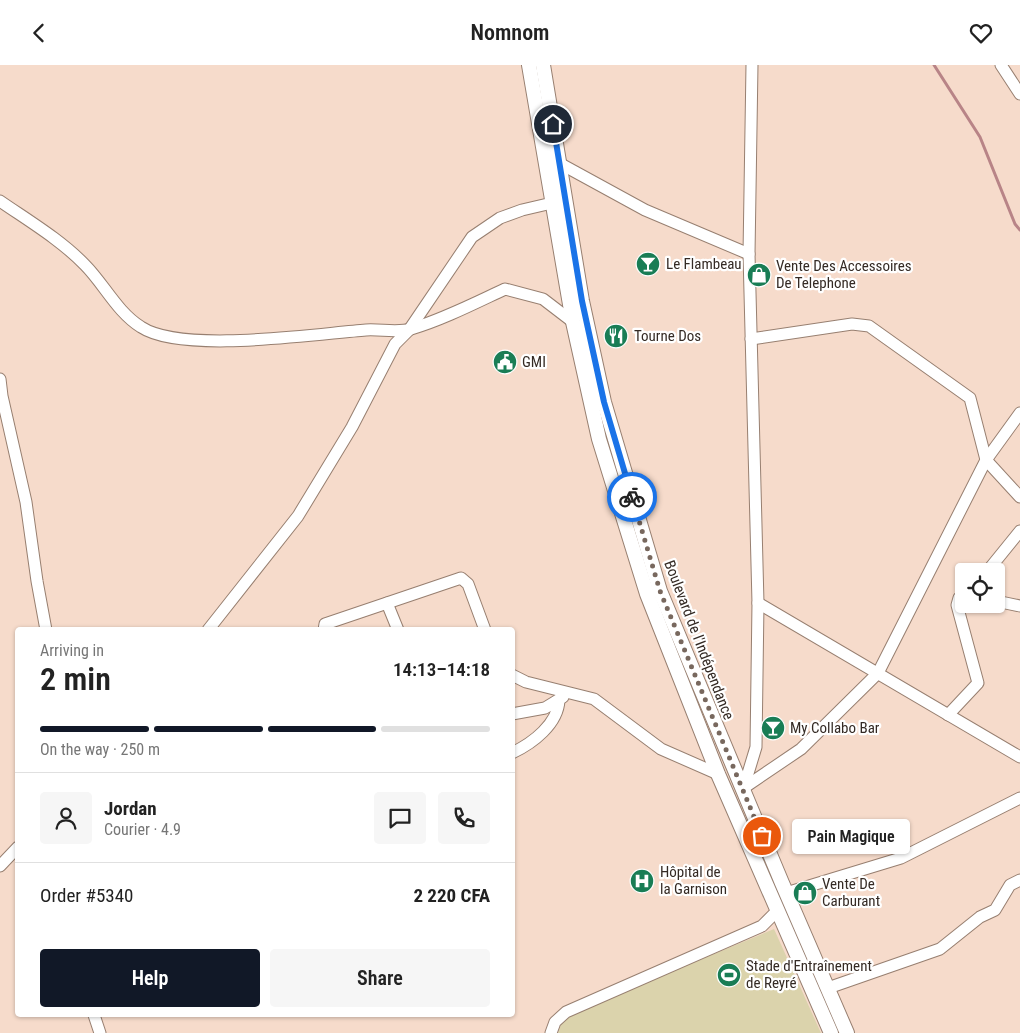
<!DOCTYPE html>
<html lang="en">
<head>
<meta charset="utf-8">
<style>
  :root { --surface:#fff; --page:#f6f6f6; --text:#222; --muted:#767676; --line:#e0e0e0; --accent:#111827 }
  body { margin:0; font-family:"Roboto Condensed",sans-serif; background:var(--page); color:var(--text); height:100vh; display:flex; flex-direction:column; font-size:19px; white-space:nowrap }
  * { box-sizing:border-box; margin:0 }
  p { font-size:16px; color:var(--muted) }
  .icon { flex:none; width:28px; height:28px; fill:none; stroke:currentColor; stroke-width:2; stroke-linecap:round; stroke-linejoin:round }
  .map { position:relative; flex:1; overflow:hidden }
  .sheet { position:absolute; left:15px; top:562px; width:500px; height:390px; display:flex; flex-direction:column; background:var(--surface); border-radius:5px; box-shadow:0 1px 4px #0004 }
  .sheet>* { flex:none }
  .tools { position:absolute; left:955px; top:498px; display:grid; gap:10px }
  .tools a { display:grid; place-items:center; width:50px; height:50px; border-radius:5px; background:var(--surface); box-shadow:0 1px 4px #0004; font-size:25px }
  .pin { position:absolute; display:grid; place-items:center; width:42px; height:42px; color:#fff; margin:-21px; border:2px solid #fff; border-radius:50%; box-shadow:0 1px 5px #0007 }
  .courier { position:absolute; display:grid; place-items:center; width:50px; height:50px; margin:-25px; border:4px solid #1a73e8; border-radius:50%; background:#fff; color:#222; box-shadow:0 1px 6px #0007 }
  .bubble { position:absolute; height:35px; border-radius:5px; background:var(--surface); box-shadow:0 1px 4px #0004; font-size:16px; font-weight:600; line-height:35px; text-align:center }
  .overview em { font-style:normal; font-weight:600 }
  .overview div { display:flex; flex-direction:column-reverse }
  .overview { display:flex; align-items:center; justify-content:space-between; height:85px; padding:0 25px }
  h1 { font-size:32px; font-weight:600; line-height:38px }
  .bar { display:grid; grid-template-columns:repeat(4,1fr); gap:8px 5px; align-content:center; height:60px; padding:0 25px }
  .bar i { height:6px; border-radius:4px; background:var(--line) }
  .bar .on { background:var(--accent) }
  .bar p { grid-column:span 4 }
  .line { display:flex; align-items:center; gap:12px; padding:0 25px; border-top:1px solid var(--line) }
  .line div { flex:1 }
  .round { display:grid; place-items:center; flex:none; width:52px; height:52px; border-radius:5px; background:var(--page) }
  .cta { display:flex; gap:10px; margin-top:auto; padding:10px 25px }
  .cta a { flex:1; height:58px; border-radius:5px; background:var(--accent); color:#fff; font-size:20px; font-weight:600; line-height:58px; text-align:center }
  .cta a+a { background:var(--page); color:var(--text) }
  header { display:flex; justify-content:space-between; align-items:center; height:65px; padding:0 25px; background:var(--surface); font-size:22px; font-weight:600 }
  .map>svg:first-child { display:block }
  .green { fill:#dbd3ac }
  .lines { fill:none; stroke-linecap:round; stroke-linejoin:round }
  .stream { stroke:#b88487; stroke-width:3 }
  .minor-casing { stroke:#977f70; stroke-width:13 }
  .major-casing { stroke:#977f70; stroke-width:16 }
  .minor { stroke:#fff; stroke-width:11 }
  .major { stroke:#fff; stroke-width:14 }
  .done { stroke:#78685e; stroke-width:5; stroke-dasharray:0 9 }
  .route { stroke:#1a73e8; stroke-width:6 }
  .labels { text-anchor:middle; stroke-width:4.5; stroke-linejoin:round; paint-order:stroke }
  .poi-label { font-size:15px; fill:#342a24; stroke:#fff; text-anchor:start }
  .street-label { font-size:15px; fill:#342a24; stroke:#fff }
</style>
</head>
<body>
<header><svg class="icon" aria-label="back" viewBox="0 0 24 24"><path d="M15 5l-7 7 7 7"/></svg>Nomnom<svg class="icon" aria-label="heart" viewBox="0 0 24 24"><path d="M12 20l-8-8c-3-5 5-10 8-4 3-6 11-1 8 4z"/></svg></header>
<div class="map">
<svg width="1020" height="968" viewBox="0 0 1020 968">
  <rect width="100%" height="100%" fill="#f6dbcb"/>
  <!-- green -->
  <path class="green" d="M774 864 821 968H558L562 956 581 944Z"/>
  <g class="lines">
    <!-- stream -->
    <path class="stream" d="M934 0 980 72 1015 159 1020 165"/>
    <!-- minor casing -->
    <g class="minor-casing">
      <g id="minor">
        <path d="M1001 0 1020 29"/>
        <path d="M559 98 645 145 749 189"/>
        <path d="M0 136C29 156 61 175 85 200 104 219 117 247 141 262 182 289 314 269 366 265 380 264 398 268 411 264 444 254 475 238 505 224L543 234 573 257"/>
        <path d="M751 274 852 259 869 261 970 333 986 395 1020 432"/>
        <path d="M0 314 2 331 26 437 37 516 46 565"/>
        <path d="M990 503 1020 466"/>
        <path d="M996 536 1020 541"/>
        <path d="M387 538 398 565"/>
        <path d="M758 538 1020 692"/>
        <path d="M208 565 298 451 352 362 395 279 409 265 472 172 500 153 522 145 552 138"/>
        <path d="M324 565 325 559 461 513 468 519 485 565"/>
        <path d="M512 610 526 617 594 634 661 684 718 709"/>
        <path d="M512 649 545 643 563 632"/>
        <path d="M948 650 978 618 957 540 959 533 964 532"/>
        <path d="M512 688C533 678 558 659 559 635"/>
        <path d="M740 719 746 715 756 682 758 538 749 189 752 0"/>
        <path d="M742 724 801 684 878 608 986 395 1020 348"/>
        <path d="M0 801 18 782"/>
        <path d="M786 828 901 793 1020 733"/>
        <path d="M828 923 940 884 980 852 995 845 1010 820 1020 815"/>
        <path d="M94 950 100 968"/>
        <path d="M551 968 555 957 566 947 762 861 777 846"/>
      </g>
    </g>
    <!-- major casing -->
    <g class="major-casing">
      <g id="major">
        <path d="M529 0 573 257 599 374 647 529 718 709 831 968"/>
        <path d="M543 0 582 236 604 337 660 526 782 818 847 968"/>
      </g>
    </g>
    <!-- minor -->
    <use href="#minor" class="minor"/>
    <!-- major -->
    <use href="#major" class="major"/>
  </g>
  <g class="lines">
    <!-- done -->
    <path class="done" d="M632 432 660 526 762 771"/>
    <!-- route -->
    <path class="route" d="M553 59 582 236 604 337 632 432"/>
  </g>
  <!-- icons -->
  <defs>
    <g id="bar-disc" transform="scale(1.25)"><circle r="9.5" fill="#197d55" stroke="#fff"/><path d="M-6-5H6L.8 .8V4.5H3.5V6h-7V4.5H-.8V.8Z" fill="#fff"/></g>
    <g id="shop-disc" transform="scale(1.25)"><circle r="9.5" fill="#197d55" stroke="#fff"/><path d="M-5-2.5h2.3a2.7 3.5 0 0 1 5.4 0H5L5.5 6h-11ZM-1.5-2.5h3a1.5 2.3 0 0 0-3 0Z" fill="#fff"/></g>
    <g id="restaurant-disc" transform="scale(1.25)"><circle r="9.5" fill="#197d55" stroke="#fff"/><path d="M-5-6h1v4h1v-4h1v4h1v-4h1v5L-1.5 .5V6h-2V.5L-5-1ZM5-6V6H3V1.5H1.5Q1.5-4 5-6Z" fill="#fff"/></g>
    <g id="civic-disc" transform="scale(1.25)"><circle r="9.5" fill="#197d55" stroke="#fff"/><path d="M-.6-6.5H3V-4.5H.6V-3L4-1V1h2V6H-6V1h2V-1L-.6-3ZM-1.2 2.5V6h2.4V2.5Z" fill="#fff"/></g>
    <g id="hospital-disc" transform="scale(1.25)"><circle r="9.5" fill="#197d55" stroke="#fff"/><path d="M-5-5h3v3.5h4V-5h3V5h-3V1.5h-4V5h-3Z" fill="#fff"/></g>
    <g id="stadium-disc" transform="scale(1.25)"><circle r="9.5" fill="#197d55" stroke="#fff"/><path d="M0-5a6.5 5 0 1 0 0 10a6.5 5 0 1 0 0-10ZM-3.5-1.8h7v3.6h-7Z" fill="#fff"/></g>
  </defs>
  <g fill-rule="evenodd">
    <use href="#bar-disc" x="648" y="199"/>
    <use href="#shop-disc" x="759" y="210"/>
    <use href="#restaurant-disc" x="616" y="271"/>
    <use href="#civic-disc" x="505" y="297"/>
    <use href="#bar-disc" x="773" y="663"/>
    <use href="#hospital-disc" x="642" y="816"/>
    <use href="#shop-disc" x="805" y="828"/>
    <use href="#stadium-disc" x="729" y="910"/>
  </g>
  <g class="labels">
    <!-- poi labels -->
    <g class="poi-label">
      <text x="666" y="204">Le Flambeau</text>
      <text x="776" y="206">Vente Des Accessoires<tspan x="776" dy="17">De Telephone</tspan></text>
      <text x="634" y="276">Tourne Dos</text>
      <text x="522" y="302">GMI</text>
      <text x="790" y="668">My Collabo Bar</text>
      <text x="660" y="812">Hôpital de<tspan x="660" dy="17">la Garnison</tspan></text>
      <text x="822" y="824">Vente De<tspan x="822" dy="17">Carburant</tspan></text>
      <text x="746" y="906">Stade d'Entraînement<tspan x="746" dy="17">de Reyré</tspan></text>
    </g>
    <!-- street labels -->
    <g class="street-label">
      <text transform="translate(699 575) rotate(69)" y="5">Boulevard de l'Indépendance</text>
    </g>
  </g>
</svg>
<div class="tools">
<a><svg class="icon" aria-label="locate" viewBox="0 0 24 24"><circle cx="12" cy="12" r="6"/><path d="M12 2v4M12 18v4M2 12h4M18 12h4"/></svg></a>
</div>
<div class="pin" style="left:762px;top:771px;background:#ea580c"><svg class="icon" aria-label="bag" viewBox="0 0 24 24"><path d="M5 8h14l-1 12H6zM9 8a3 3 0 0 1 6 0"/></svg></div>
<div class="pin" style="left:553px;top:59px;background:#1f2937"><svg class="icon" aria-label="home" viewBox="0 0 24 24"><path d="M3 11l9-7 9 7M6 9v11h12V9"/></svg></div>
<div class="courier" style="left:632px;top:432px"><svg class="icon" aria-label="bike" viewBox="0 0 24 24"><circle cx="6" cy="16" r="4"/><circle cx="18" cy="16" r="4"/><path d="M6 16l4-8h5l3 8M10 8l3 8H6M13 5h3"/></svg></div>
<div class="bubble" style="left:792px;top:754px;width:118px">Pain Magique</div>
<section class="sheet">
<div class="overview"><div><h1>2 min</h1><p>Arriving in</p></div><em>14:13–14:18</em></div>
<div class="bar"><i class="on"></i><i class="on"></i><i class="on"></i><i></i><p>On the way · 250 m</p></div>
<div class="line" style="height:90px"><a class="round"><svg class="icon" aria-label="person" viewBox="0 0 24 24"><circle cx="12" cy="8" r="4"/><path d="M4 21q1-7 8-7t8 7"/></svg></a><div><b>Jordan</b><p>Courier · 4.9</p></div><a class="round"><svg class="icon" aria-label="chat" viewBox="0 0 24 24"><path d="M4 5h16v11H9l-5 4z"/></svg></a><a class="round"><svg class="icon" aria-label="phone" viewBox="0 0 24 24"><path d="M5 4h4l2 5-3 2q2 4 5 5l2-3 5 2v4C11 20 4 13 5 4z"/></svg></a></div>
<div class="line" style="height:65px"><div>Order #5340</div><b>2 220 CFA</b></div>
<div class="cta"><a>Help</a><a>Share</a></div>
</section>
</div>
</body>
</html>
